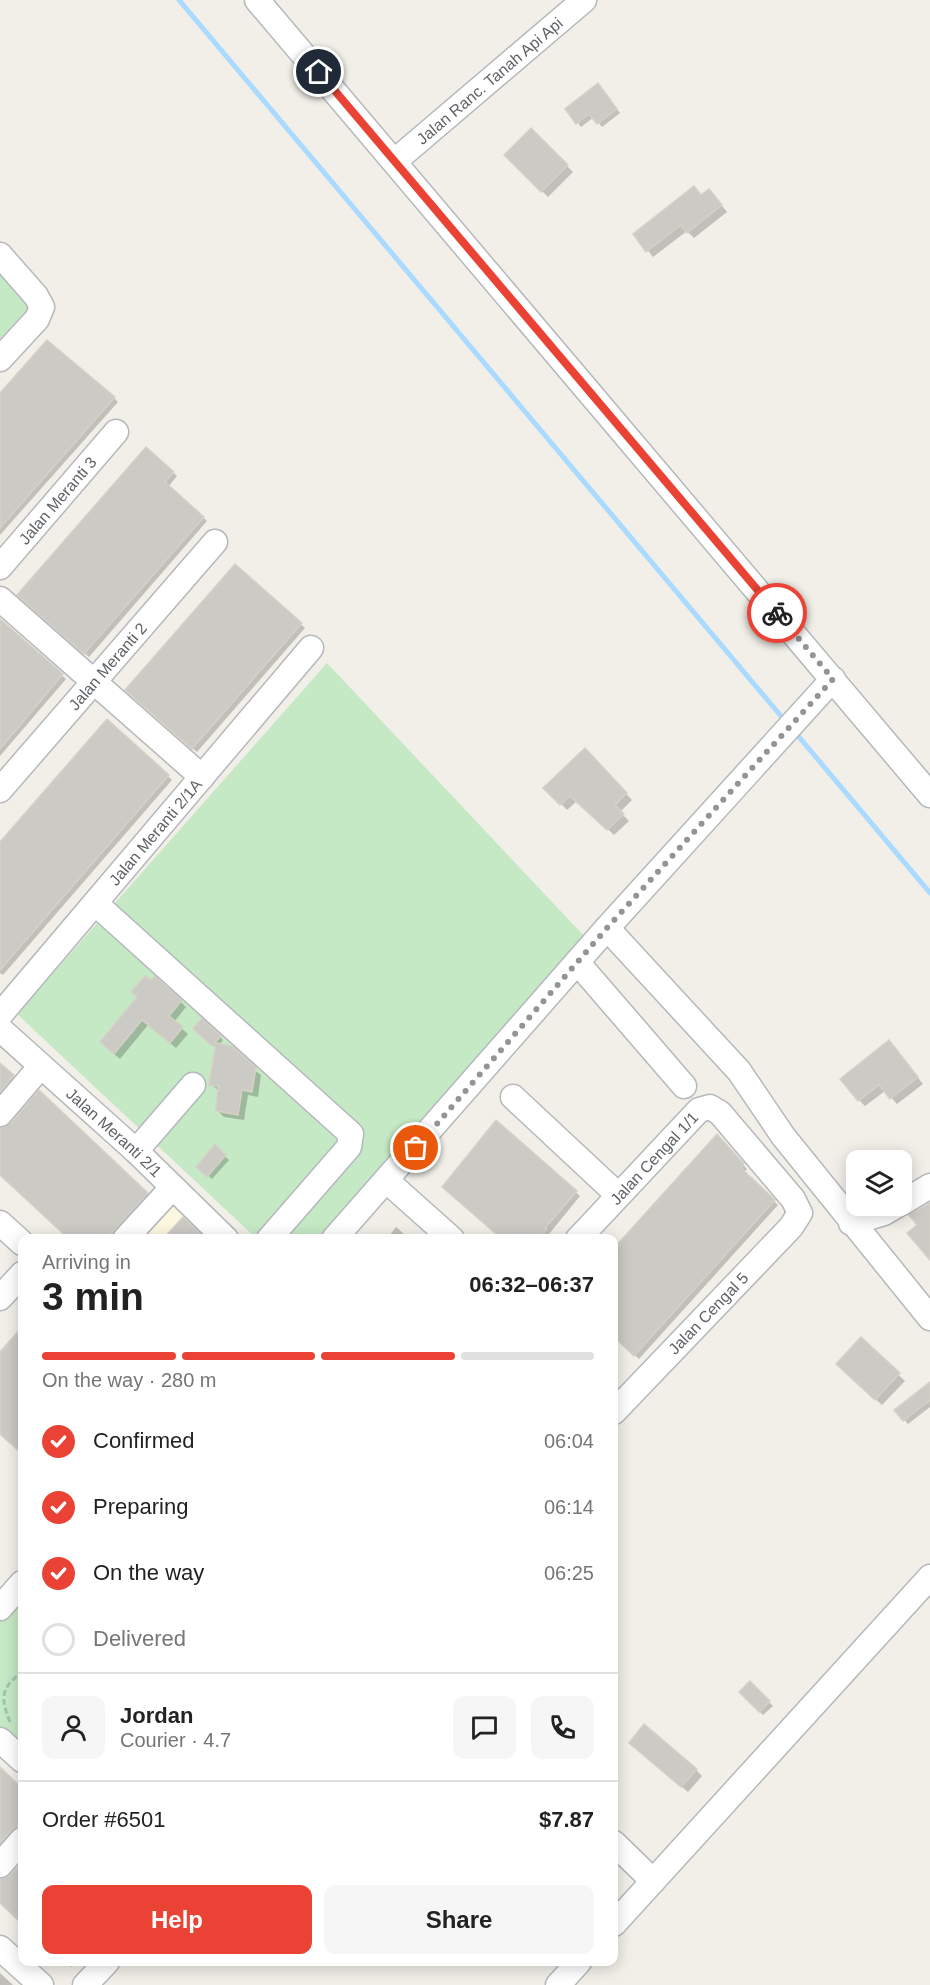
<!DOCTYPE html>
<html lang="en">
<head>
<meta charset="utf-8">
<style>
  :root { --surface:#fff; --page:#f6f6f6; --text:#222; --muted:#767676; --line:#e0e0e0; --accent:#ea4335 }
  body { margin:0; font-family:Helvetica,sans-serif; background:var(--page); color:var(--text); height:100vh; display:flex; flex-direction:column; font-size:22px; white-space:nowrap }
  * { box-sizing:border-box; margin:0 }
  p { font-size:20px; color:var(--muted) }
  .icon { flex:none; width:33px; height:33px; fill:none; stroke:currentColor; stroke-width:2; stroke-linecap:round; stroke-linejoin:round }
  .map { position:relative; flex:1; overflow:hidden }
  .side { position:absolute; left:18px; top:1234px; width:600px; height:732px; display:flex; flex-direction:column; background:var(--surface); border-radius:12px; box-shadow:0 3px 15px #0003 }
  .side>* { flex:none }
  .tools { position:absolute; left:846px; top:1150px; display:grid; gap:12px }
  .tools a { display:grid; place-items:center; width:66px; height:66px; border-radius:12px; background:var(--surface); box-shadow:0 3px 15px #0003; font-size:30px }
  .pin { position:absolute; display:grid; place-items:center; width:51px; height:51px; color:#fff; margin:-26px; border:3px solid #fff; border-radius:50%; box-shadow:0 2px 6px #0007 }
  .courier { position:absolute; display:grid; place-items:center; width:60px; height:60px; margin:-30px; border:4px solid #ea4335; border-radius:50%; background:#fff; color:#222; box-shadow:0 2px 8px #0007 }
  .summary em { font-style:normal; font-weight:800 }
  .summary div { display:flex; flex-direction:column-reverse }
  .summary { display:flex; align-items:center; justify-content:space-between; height:102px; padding:0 24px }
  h1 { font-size:39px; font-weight:800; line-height:45px }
  .bar { display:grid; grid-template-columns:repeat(4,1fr); gap:9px 6px; align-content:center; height:72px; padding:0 24px }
  .bar i { height:8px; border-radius:4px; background:var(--line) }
  .bar .active { background:var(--accent) }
  .bar p { grid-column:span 4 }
  .line { display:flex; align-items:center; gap:15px; padding:0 24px; border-top:2px solid var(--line) }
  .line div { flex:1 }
  .round { display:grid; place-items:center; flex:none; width:63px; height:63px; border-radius:12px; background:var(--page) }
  ol { padding:0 24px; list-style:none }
  li { display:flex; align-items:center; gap:18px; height:66px }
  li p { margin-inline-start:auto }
  li .icon { padding:6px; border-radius:50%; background:var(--accent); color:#fff; stroke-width:4 }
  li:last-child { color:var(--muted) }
  li i { width:33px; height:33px; border:3px solid var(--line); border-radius:50% }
  .action { display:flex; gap:12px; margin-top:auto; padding:12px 24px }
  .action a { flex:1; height:69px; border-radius:12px; background:var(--accent); color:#fff; font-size:24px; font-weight:800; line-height:69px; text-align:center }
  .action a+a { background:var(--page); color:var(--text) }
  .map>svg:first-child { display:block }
  .commercial { fill:#fef7e0 }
  .green { fill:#c5e8c5 }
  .shadow { fill:#0003 }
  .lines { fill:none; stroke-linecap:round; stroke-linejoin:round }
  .stream { stroke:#aadaff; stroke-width:5 }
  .building { fill:#cccac5; stroke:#d6d1c6; stroke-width:1.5 }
  .minor-casing { stroke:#b5b8bc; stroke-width:27 }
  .path { stroke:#9cc7a9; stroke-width:3; stroke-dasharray:6 3; stroke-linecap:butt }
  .minor { stroke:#fff; stroke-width:24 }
  .done { stroke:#929495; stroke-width:6; stroke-dasharray:0 10.8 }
  .route { stroke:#ea4335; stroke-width:8 }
  .labels { text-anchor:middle; stroke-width:6; stroke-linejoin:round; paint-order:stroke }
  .street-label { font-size:16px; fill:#5f6368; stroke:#fff }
</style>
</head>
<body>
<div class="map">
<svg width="930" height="1985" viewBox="0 0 930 1985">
  <rect width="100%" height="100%" fill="#f1efe8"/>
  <!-- commercial -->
  <path class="commercial" d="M171 1196 219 1239H133Z"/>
  <!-- green -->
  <g class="green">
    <path d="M0 263 35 302 0 339Z"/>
    <path d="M327 663 585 937 319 1239H257L17 1014Z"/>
    <path d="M22 1593V1748L0 1729V1618Z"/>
  </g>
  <!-- shadow -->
  <g class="shadow">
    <path d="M602 89 620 113 602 127 594 117 581 127 578 123Z"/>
    <path d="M531 130 573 172 548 197 506 155Z"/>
    <path d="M694 188 702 196 715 197 727 212 694 238 687 231 653 257 635 234Z"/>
    <path d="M0 395 114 398 118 402 0 535Z"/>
    <path d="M146 449 177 476 168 487 207 521 89 657 23 599Z"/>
    <path d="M235 566 305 628 197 752 131 694Z"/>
    <path d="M1 621 66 679 0 756V622Z"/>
    <path d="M107 721 172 780 3 975 0 973V844Z"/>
    <path d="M585 750 632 800 620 812 629 821 614 835 577 801 567 810 546 788Z"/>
    <path d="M139 998 180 1001 186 1007 174 1022 188 1034 176 1048 148 1025 120 1059 107 1048Z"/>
    <path d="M202 1021 223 1040 219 1045 261 1075 258 1097 248 1095 244 1120 224 1117 218 1111 219 1091 211 1084 217 1048 198 1033Z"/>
    <path d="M889 1042 923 1084 897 1104 885 1091 865 1106 859 1100Z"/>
    <path d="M0 1065 17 1080 0 1100Z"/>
    <path d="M39 1093 150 1198 113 1239H71L0 1173V1129L11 1125Z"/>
    <path d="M496 1123 580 1196 545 1239H503Z"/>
    <path d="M717 1137 747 1169 744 1172 778 1205 639 1359 614 1336V1251Z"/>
    <path d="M215 1147 229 1160 212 1179 198 1167Z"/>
    <path d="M396 1227 410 1239H387Z"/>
    <path d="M22 1330V1453L0 1432V1355Z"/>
    <path d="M861 1339 905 1381 882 1405 838 1364Z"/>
    <path d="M930 1387V1407L908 1424 896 1410Z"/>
    <path d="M750 1683 773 1706 763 1715 741 1692Z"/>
    <path d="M637 1749 696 1770 702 1776 688 1792Z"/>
    <path d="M0 1768 22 1788V1830L0 1852Z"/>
    <path d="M18 1869 22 1873V1923L0 1902V1879L6 1880Z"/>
    <path d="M65 1962H76L71 1967Z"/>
    <path d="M0 1973 13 1985H0Z"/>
  </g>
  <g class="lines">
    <!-- stream -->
    <g class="stream">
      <path d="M179 0 786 722"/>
      <path d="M794 731 930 893"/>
    </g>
  </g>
  <!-- building -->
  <g class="building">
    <path d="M598 83 617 109 597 124 589 114 576 124 565 109Z"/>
    <path d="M531 128 568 165 541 192 504 155Z"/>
    <path d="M694 186 701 195 709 189 722 205 687 233 681 225 646 252 633 234Z"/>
    <path d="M47 340 115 397 0 528V393Z"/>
    <path d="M146 447 174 472 165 482 204 517 84 654 17 595Z"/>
    <path d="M235 564 302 623 192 749 125 690Z"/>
    <path d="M0 619 63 674 0 749Z"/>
    <path d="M107 719 169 775 0 970V842Z"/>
    <path d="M585 748 627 793 615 805 624 814 607 830 570 796 560 805 543 788Z"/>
    <path d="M145 976 151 980 155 976 182 1000 169 1016 183 1027 170 1043 142 1020 114 1054 100 1042 137 997 131 992Z"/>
    <path d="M202 1018 221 1036 212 1046 193 1029Z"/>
    <path d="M889 1040 918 1077 890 1099 879 1085 858 1101 840 1079Z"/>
    <path d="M216 1043 232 1046 256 1067 252 1092 242 1090 238 1115 216 1111 218 1086 209 1085Z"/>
    <path d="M0 1063 14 1075 0 1092Z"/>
    <path d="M39 1090 148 1193 106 1239H69L0 1175V1128L11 1123Z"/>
    <path d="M496 1120 577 1191 545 1228 547 1229 539 1239H502L442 1187Z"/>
    <path d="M717 1134 744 1164 741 1168 775 1200 634 1356 614 1337V1248Z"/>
    <path d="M215 1144 226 1155 207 1177 196 1167Z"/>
    <path d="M930 1203V1260L907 1233 917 1225 909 1215Z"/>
    <path d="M183 1217 206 1239H163Z"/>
    <path d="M22 1327V1454L0 1434V1352Z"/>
    <path d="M861 1337 900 1373 875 1400 836 1364Z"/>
    <path d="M930 1382V1400L903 1421 894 1410Z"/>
    <path d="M750 1681 770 1701 759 1712 739 1692Z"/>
    <path d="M644 1724 697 1769 681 1787 629 1743Z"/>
    <path d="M0 1767 22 1788V1826L12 1830 0 1843Z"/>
    <path d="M18 1867 22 1871V1924L0 1903V1879L10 1875Z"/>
  </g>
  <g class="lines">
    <!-- minor casing -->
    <g class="minor-casing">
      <g id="minor">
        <path d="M257 0 930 795"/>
        <path id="s1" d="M395 161 584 0"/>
        <path d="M0 255 36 296 42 307 37 319 0 359"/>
        <path id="s2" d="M0 567 116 432"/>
        <path d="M0 599 202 777"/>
        <path id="s3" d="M0 790 215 542"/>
        <path d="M95 903 351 1134 349 1147 269 1239"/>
        <path d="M607 928 739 1071 783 1136 930 1318"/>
        <path d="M577 962 684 1086"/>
        <path id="s4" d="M0 1015 311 648"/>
        <path id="s5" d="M0 1029 136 1151 226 1239"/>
        <path d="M513 1097 618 1195"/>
        <path d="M0 1114 40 1067"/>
        <path d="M136 1151 193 1085"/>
        <path d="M387 1181 452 1239"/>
        <path d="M902 1203 930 1186"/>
        <path d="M0 1223 22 1243"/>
        <path d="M851 1223 884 1213 896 1206"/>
        <path d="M125 1239 171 1189"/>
        <path d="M334 1239 607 928 833 679"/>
        <path id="s6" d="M578 1239 699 1110 710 1107 720 1113 793 1199 800 1213 791 1227 614 1412"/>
        <path d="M0 1298 22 1274"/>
        <path d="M0 1608 22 1583"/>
        <path d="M0 1740 22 1760"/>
        <path d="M614 1843 653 1881"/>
        <path d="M0 1865 22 1840"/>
        <path d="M614 1924 930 1577"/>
        <path d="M0 1948 41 1985"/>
        <path d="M85 1985 107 1962"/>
        <path d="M558 1985 579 1962"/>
      </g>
    </g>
    <!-- path -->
    <path class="path" d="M10 1722C0 1697 1 1688 22 1672"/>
    <!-- minor -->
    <use href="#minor" class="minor"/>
  </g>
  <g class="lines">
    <!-- done -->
    <path class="done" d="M416 1148 607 928 833 679 777 613"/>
    <!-- route -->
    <path class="route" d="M319 72 777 613"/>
  </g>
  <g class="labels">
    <!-- street labels -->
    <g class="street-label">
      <text dy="6" stroke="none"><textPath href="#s1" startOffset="124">Jalan Ranc. Tanah Api Api</textPath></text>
      <text dy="6" stroke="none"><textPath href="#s2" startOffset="88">Jalan Meranti 3</textPath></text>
      <text dy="6" stroke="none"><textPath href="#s3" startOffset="164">Jalan Meranti 2</textPath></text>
      <text dy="6" stroke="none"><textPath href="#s4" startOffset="240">Jalan Meranti 2/1A</textPath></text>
      <text dy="6" stroke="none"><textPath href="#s5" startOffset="154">Jalan Meranti 2/1</textPath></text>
      <text dy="6" stroke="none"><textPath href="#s6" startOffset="111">Jalan Cengal 1/1</textPath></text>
      <text transform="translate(708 1313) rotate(-46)" y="6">Jalan Cengal 5</text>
    </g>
  </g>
</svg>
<div class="tools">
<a><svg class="icon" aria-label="layers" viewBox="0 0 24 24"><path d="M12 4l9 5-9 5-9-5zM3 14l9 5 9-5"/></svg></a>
</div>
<div class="pin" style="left:416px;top:1148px;background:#ea580c"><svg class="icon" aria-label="bag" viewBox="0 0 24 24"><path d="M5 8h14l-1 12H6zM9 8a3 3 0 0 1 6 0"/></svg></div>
<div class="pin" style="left:319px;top:72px;background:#1f2937"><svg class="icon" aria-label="home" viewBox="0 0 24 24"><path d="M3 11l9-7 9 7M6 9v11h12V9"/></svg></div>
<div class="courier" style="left:777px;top:613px"><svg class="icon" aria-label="bike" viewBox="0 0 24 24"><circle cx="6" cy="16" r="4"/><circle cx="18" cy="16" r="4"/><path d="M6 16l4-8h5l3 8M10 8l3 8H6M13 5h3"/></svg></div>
<section class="side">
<div class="summary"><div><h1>3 min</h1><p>Arriving in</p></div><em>06:32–06:37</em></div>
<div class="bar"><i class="active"></i><i class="active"></i><i class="active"></i><i></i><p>On the way · 280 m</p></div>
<ol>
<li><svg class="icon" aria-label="check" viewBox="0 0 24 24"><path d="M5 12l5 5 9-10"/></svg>Confirmed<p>06:04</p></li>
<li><svg class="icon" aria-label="check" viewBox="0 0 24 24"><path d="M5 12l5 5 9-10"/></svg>Preparing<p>06:14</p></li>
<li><svg class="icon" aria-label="check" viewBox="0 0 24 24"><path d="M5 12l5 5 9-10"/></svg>On the way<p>06:25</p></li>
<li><i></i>Delivered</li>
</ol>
<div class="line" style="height:108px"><a class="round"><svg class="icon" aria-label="person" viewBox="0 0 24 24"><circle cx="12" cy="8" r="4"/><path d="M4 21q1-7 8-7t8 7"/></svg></a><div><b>Jordan</b><p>Courier · 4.7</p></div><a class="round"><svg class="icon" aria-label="chat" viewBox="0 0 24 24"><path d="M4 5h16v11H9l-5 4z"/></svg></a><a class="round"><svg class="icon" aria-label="phone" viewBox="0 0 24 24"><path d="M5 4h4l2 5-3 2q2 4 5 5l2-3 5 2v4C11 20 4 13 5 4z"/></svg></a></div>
<div class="line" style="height:78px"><div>Order #6501</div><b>$7.87</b></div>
<div class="action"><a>Help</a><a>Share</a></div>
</section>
</div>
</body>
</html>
